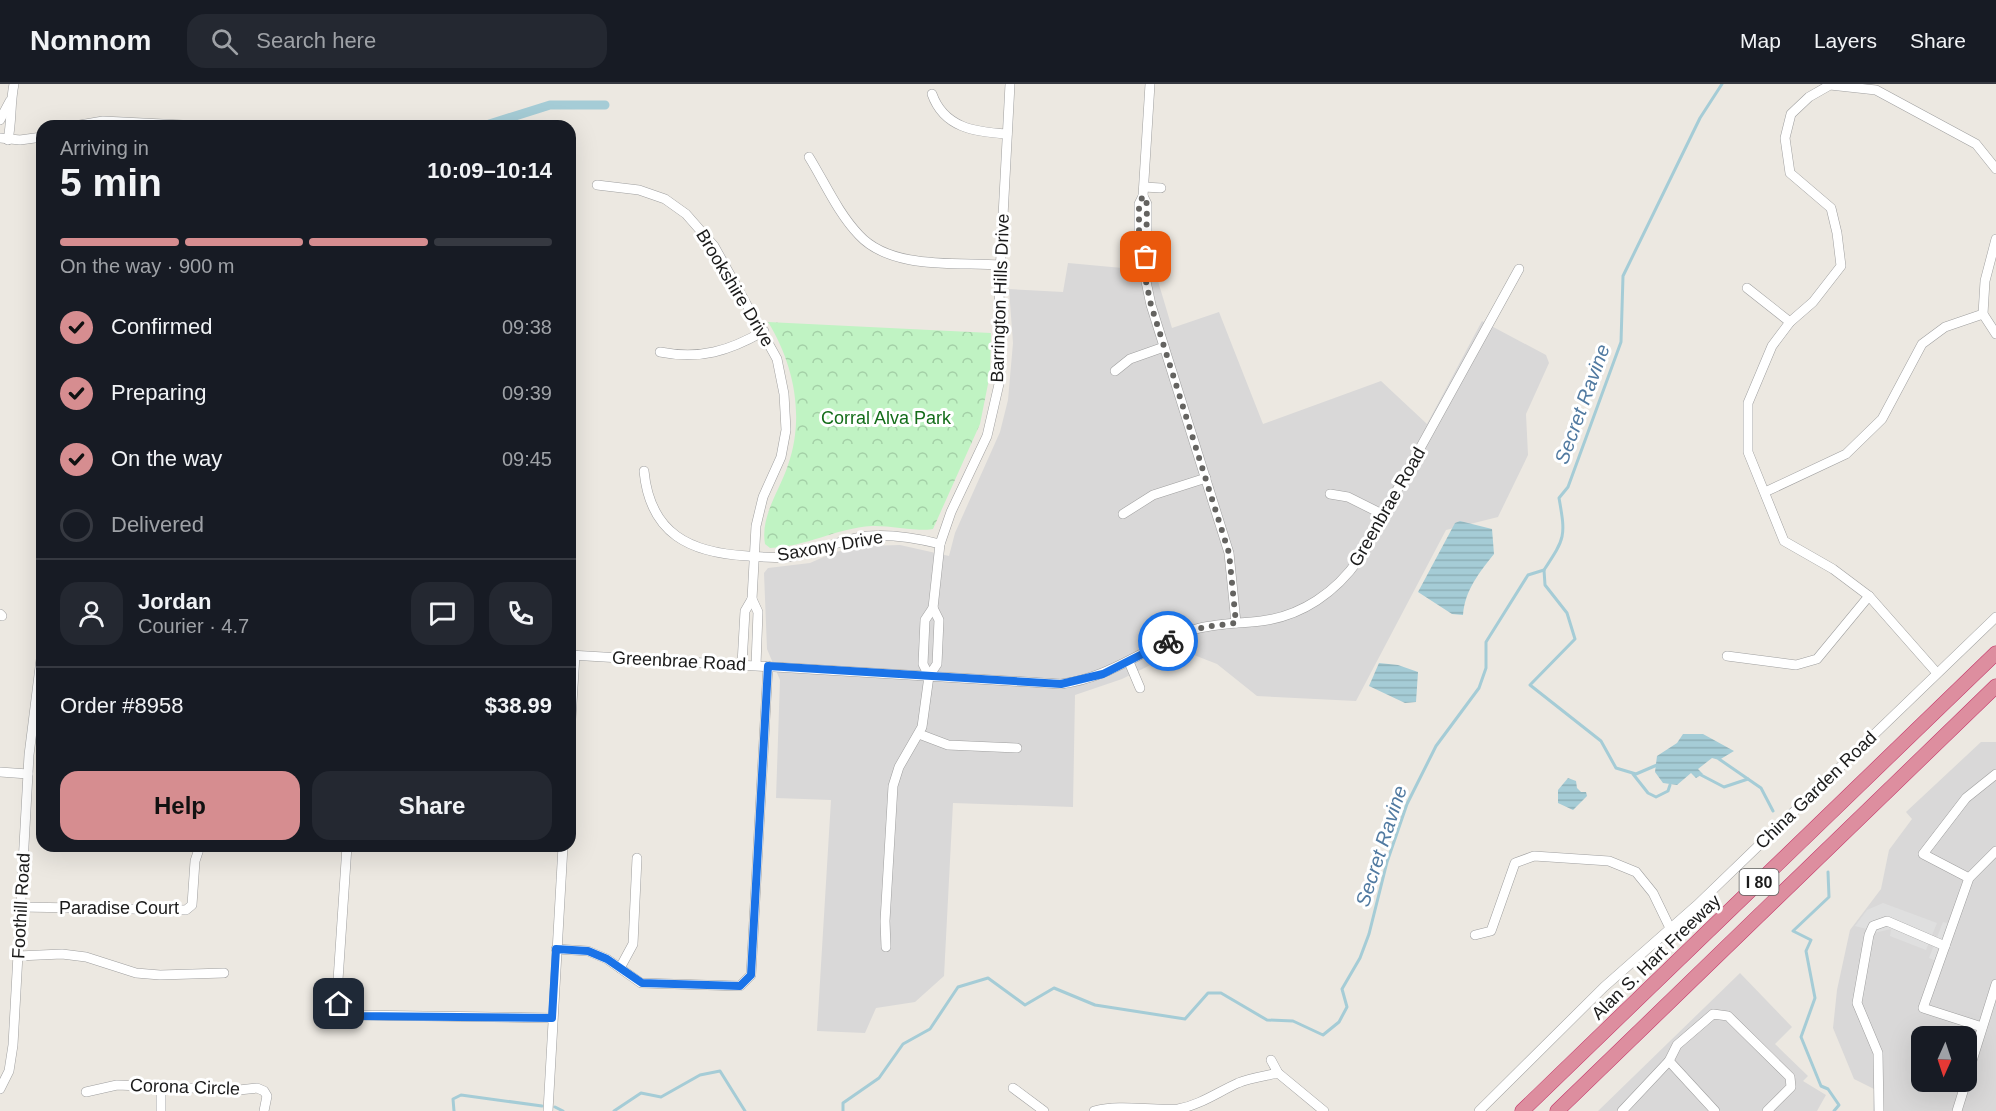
<!DOCTYPE html>
<html lang="en">
<head>
<meta charset="utf-8">
<style>
  :root { --surface:#171b24; --page:#242831; --text:#f1f3f6; --muted:#9ea1a6; --line:#363941; --accent:#d68d90 }
  body { margin:0; font-family:Helvetica,sans-serif; background:var(--page); color:var(--text); height:100vh; display:flex; flex-direction:column; font-size:22px; white-space:nowrap }
  * { box-sizing:border-box; margin:0 }
  p { font-size:20px; color:var(--muted) }
  .icon { flex:none; width:33px; height:33px; fill:none; stroke:currentColor; stroke-width:2; stroke-linecap:round; stroke-linejoin:round }
  .map { position:relative; flex:1; overflow:hidden }
  .details { position:absolute; left:36px; top:36px; width:540px; height:732px; display:flex; flex-direction:column; background:var(--surface); border-radius:18px; box-shadow:0 6px 24px #0002 }
  .details>* { flex:none }
  .needle { width:39px; rotate:183deg }
  .tools { position:absolute; left:1911px; top:942px; display:grid; gap:12px }
  .tools a { display:grid; place-items:center; width:66px; height:66px; border-radius:12px; background:var(--surface); box-shadow:0 6px 24px #0002; font-size:30px }
  .pin { position:absolute; display:grid; place-items:center; width:51px; height:51px; color:#fff; margin:-26px; border-radius:12px; box-shadow:0 3px 9px #0006 }
  .courier { position:absolute; display:grid; place-items:center; width:60px; height:60px; margin:-30px; border:4px solid #1a73e8; border-radius:50%; background:#fff; color:#222; box-shadow:0 2px 8px #0007 }
  .head em { font-style:normal; font-weight:700 }
  .head div { display:flex; flex-direction:column-reverse }
  .head { display:flex; align-items:center; justify-content:space-between; height:102px; padding:0 24px }
  h1 { font-size:39px; font-weight:700; line-height:45px }
  .bar { display:grid; grid-template-columns:repeat(4,1fr); gap:9px 6px; align-content:center; height:72px; padding:0 24px }
  .bar i { height:8px; border-radius:4px; background:var(--line) }
  .bar .selected { background:var(--accent) }
  .bar p { grid-column:span 4 }
  .line { display:flex; align-items:center; gap:15px; padding:0 24px; border-top:2px solid var(--line) }
  .line div { flex:1 }
  .round { display:grid; place-items:center; flex:none; width:63px; height:63px; border-radius:18px; background:var(--page) }
  ol { padding:0 24px; list-style:none }
  li { display:flex; align-items:center; gap:18px; height:66px }
  li p { margin-inline-start:auto }
  li .icon { padding:6px; border-radius:50%; background:var(--accent); color:#111; stroke-width:4 }
  li:last-child { color:var(--muted) }
  li i { width:33px; height:33px; border:3px solid var(--line); border-radius:50% }
  .button { display:flex; gap:12px; margin-top:auto; padding:12px 24px }
  .button a { flex:1; height:69px; border-radius:18px; background:var(--accent); color:#111; font-size:24px; font-weight:700; line-height:69px; text-align:center }
  .button a+a { background:var(--page); color:var(--text) }
  header { display:flex; align-items:center; gap:36px; box-sizing:border-box; height:84px; padding:0 30px; background:var(--surface); border-bottom:2px solid var(--line) }
  header strong { font-size:28px }
  nav { display:flex; gap:33px; margin-inline-start:auto; font-size:21px }
  .search { width:420px; height:54px; background:var(--page); display:flex; align-items:center; gap:15px; box-sizing:border-box; padding:0 21px; border-radius:18px; color:var(--muted); font-size:22px }
  .map>svg:first-child { display:block }
  .residential { fill:#d9d8d8; fill-rule:evenodd }
  .park { fill:url(#park-crowns) }
  .parking { fill:#dfdfdf }
  .water { fill:url(#water-rules) }
  .lines { fill:none; stroke-linecap:round; stroke-linejoin:round }
  .stream { stroke:#a5ccd6; stroke-width:3 }
  .canal { stroke:#a5ccd6; stroke-width:9 }
  .minor-casing { stroke:#9f9f9f; stroke-width:10 }
  .highway-casing { stroke:#c53368; stroke-width:15 }
  .minor { stroke:#fff; stroke-width:9 }
  .highway { stroke:#dd8e9f; stroke-width:14 }
  .done { stroke:#646360; stroke-width:6; stroke-dasharray:0 10.8 }
  .route { stroke:#1a73e8; stroke-width:8 }
  .labels { text-anchor:middle; stroke-width:6; stroke-linejoin:round; paint-order:stroke }
  .shield { fill:#fff; stroke:#5f5f5f; stroke-width:1.5 }
  .shield-label { font-size:16px; font-weight:bold; fill:#1b1b1b }
  .street-label { font-size:18px; fill:#1b1b1b; stroke:#fff }
  .park-label { font-size:18px; fill:#146d1a; stroke:#fff }
  .water-label { font-size:20px; font-style:italic; fill:#517aa1; stroke:#fff }
</style>
</head>
<body>
<header>
<strong>Nomnom</strong>
<div class="search"><svg class="icon" aria-label="search" viewBox="0 0 24 24"><circle cx="10" cy="10" r="6"/><path d="M15 15l6 6"/></svg>Search here</div>
<nav><a>Map</a><a>Layers</a><a>Share</a></nav>
</header>
<div class="map">
<svg width="1996" height="1027" viewBox="0 0 1996 1027">
  <defs>
    <pattern id="park-crowns" width="20" height="18" patternUnits="userSpaceOnUse" patternTransform="scale(1.5)"><rect width="20" height="18" fill="#c0f3c3"/><path d="M2 6a3 3 0 1 1 6 0M12 15a3 3 0 1 1 6 0" fill="none" stroke="#a4d0a7"/></pattern>
    <pattern id="water-rules" width="6" height="5" patternUnits="userSpaceOnUse" patternTransform="scale(1.5)"><rect width="6" height="5" fill="#a5ccd6"/><path d="M0 2.5h6" fill="none" stroke="#8dafb7"/></pattern>
  </defs>
  <rect width="100%" height="100%" fill="#ece8e1"/>
  <!-- residential -->
  <g class="residential">
    <path d="M1068 179 1155 187 1172 244 1219 228 1263 340 1381 297 1427 340 1482 237 1546 271 1549 279 1526 330 1528 371 1498 433 1446 446 1356 617 1257 612 1217 580 1181 566 1122 595 1075 611 1073 723 953 719 944 892 915 918 876 924 865 949 817 947 831 716 776 714 780 596 767 565 764 489 768 484 810 479 835 468 866 462 900 461 949 472 955 449 1000 348 1008 316 1013 259 1009 205 1063 208Z"/>
    <path d="M1981 658H1996V1027H1873L1874 1005 1854 995 1833 944 1837 906 1850 846 1881 805 1889 766 1912 735 1906 728ZM1922 952H1966V998H1922Z"/>
    <path d="M1740 889 1792 943 1775 960 1808 992 1803 997 1826 1011 1817 1027H1598Z"/>
  </g>
  <!-- park -->
  <path class="park" d="M768 238 991 249 990 290 980 340 933 445C922 448 887 441 872 442 836 444 806 463 770 464L765 460C760 432 780 406 788 381 805 333 794 280 768 238Z"/>
  <!-- parking -->
  <g class="parking">
    <path d="M1883 819 1937 839 1926 866 1890 852 1891 845 1866 851 1867 845 1855 842 1867 826Z"/>
    <path d="M1943 838 1951 840 1938 878 1929 874Z"/>
  </g>
  <!-- water -->
  <g class="water">
    <path d="M1460 437 1492 445 1494 470C1479 489 1465 506 1463 531L1452 530 1418 508 1455 439Z"/>
    <path d="M1379 579 1398 581 1418 588 1416 618 1405 619 1369 602Z"/>
    <path d="M1683 650H1703L1734 667 1719 676 1712 674 1698 685 1703 690 1696 694 1691 689 1677 701 1663 699 1655 688 1657 672 1677 659Z"/>
    <path d="M1568 694 1576 697 1577 704 1581 708H1586L1587 712 1573 726 1558 719V706Z"/>
  </g>
  <g class="lines">
    <!-- stream -->
    <g class="stream">
      <path d="M1544 486 1545 501 1567 529 1575 555 1530 601 1601 657 1616 684 1636 690 1657 681"/>
      <path d="M1719 675 1761 704 1773 727"/>
      <path d="M1633 690 1648 709 1656 713 1668 707 1670 701"/>
      <path d="M1701 691 1724 703 1748 695"/>
      <path d="M1828 788 1829 813 1793 847 1811 856 1806 867 1815 914 1801 953 1821 1002 1828 1005 1839 1021 1834 1027"/>
      <path d="M555 1023 563 1027"/>
      <path d="M454 1027 453 1015 461 1011 542 1022"/>
      <path d="M614 1027 641 1009 661 1013 700 991 720 987 745 1027"/>
      <path d="M843 1027V1019L879 994 903 960 930 945 958 903 988 894 1025 921 1054 904 1095 921 1185 935 1208 909H1221L1267 936 1293 937 1323 951 1339 938 1347 923 1342 905 1360 874 1369 850 1387 778 1407 720 1436 662 1479 604 1486 584V558L1528 491 1544 486C1565 454 1566 453 1559 414L1568 403 1621 258 1623 192 1700 34 1722 0"/>
    </g>
    <!-- canal -->
    <path class="canal" d="M483 42 550 21H605"/>
    <!-- minor casing -->
    <g class="minor-casing">
      <g id="minor">
        <path d="M1150 0 1143 112 1139 120V182L1144 188 1151 221 1229 469 1236 539"/>
        <path d="M932 10C944 44 975 48 1007 50"/>
        <path d="M0 36 10 17"/>
        <path d="M74 42 103 37 203 42"/>
        <path d="M0 54 20 56 42 53"/>
        <path d="M8 56C12 36 10 19 14 0"/>
        <path d="M809 73C825 99 838 129 859 151 891 186 957 178 1000 181"/>
        <path d="M597 101 639 106 665 115 686 130 714 162 777 275 784 310 786 346 781 373 763 413 756 442 752 515 758 528 756 581"/>
        <path d="M1144 103 1161 104"/>
        <path d="M1143 112 1147 120V181L1144 188"/>
        <path d="M1996 155 1985 197 1983 230 1996 250"/>
        <path d="M1747 204 1790 238"/>
        <path d="M660 268C700 276 729 267 764 247"/>
        <path d="M1115 287 1130 275 1164 263"/>
        <path d="M644 387C650 450 690 469 748 472 763 473 778 475 793 472 819 467 842 455 868 452 893 450 916 454 940 460"/>
        <path d="M1765 408 1846 370 1882 335 1922 260 1945 243 1983 230"/>
        <path d="M1330 410 1348 413 1384 431"/>
        <path d="M1123 430 1153 411 1206 394"/>
        <path d="M0 530 2 532"/>
        <path d="M570 571 1061 600C1111 594 1147 562 1193 546 1215 539 1238 540 1261 537 1302 532 1336 508 1359 475L1519 185"/>
        <path d="M1727 572 1796 581 1817 575 1869 512"/>
        <path d="M1129 578 1140 604"/>
        <path d="M742 580 745 527 752 515"/>
        <path d="M1936 588 1869 512 1833 485 1784 457 1748 368V319L1772 262 1790 238 1813 218 1841 182 1837 149 1831 124 1790 89 1785 54 1791 30 1809 13 1830 1 1876 6 1976 60 1996 85"/>
        <path d="M929 592 923 580 925 536 933 524 940 460 951 428 987 352 999 300 1001 261 999 208 1010 0"/>
        <path d="M919 650 948 661 1017 664"/>
        <path d="M570 651 575 571"/>
        <path d="M0 688 28 690"/>
        <path d="M347 762 337 911 343 927 355 931 552 934"/>
        <path d="M1969 794 1923 770 1966 714 1996 690"/>
        <path d="M21 823 186 826 192 821 195 777 200 762"/>
        <path d="M1475 851 1491 847 1515 779 1534 772 1609 777 1636 788 1653 809 1670 844"/>
        <path d="M886 863 885 837 893 702 899 683 922 643 929 592 937 580 939 536 933 524"/>
        <path d="M556 865 588 867 607 875 641 899 740 902 751 891 768 582"/>
        <path d="M18 872 62 870 86 873 136 889 160 891 224 889"/>
        <path d="M620 884 633 860 637 774"/>
        <path d="M1982 943 1923 924 1969 794 1996 767"/>
        <path d="M1271 976 1278 989 1324 1027"/>
        <path d="M1669 977 1715 1027"/>
        <path d="M1966 996 1996 900"/>
        <path d="M1013 1004 1044 1027"/>
        <path d="M0 1005 9 987 13 961 29 671 42 567"/>
        <path d="M86 1008 117 1001 239 1006 257 1004 264 1007 267 1012 264 1027"/>
        <path d="M161 1027V1003"/>
        <path d="M548 1027 563 762"/>
        <path d="M1094 1027C1122 1020 1150 1027 1178 1025 1200 1021 1218 1008 1238 999 1250 994 1265 992 1278 989"/>
        <path d="M1479 1027 1604 903 1697 821 1996 533"/>
        <path d="M1622 1027 1669 977 1677 961 1713 930 1728 932 1790 993 1791 1003 1767 1027"/>
        <path d="M1879 1027 1878 969 1857 919 1869 851 1873 842 1887 837 1945 862"/>
        <path d="M1957 1027 1966 998"/>
      </g>
    </g>
    <!-- highway casing -->
    <g class="highway-casing">
      <g id="highway">
        <path d="M1522 1027 1996 569"/>
        <path d="M1557 1027 1996 602"/>
      </g>
    </g>
    <!-- minor -->
    <use href="#minor" class="minor"/>
    <!-- highway -->
    <use href="#highway" class="highway"/>
  </g>
  <g class="lines">
    <!-- done -->
    <path class="done" d="M1146 173 1147 120 1143 112 1139 120V182L1144 188 1151 221 1229 469 1236 539 1204 543 1168 557"/>
    <!-- route -->
    <path class="route" d="M339 920 343 927 355 932 552 934 556 865 588 867 607 875 642 899 740 902 751 891 768 582 1061 600 1103 590 1168 557"/>
  </g>
  <g class="labels">
    <!-- shield labels -->
    <rect class="shield" x="1739.5" y="785" width="39" height="26" rx="4.5"/>
    <g class="shield-label">
      <text x="1759" y="804">I 80</text>
    </g>
    <!-- street labels -->
    <g class="street-label">
      <text transform="translate(735 204) rotate(59)" y="6">Brookshire Drive</text>
      <text transform="translate(1000 214) rotate(-88)" y="6">Barrington Hills Drive</text>
      <text transform="translate(1387 423) rotate(-60)" y="6">Greenbrae Road</text>
      <text transform="translate(830 462) rotate(-10)" y="6">Saxony Drive</text>
      <text transform="translate(679 577) rotate(3)" y="6">Greenbrae Road</text>
      <text transform="translate(1816 706) rotate(-44)" y="6">China Garden Road</text>
      <text transform="translate(21 822) rotate(-87)" y="6">Foothill Road</text>
      <text x="119" y="830">Paradise Court</text>
      <text transform="translate(1656 873) rotate(-44)" y="6">Alan S. Hart Freeway</text>
      <text transform="translate(185 1003) rotate(2)" y="6">Corona Circle</text>
    </g>
    <!-- park labels -->
    <g class="park-label">
      <text x="886" y="340">Corral Alva Park</text>
    </g>
    <!-- water labels -->
    <g class="water-label">
      <text transform="translate(1582 320) rotate(-70)" y="7">Secret Ravine</text>
      <text transform="translate(1381 762) rotate(-72)" y="7">Secret Ravine</text>
    </g>
  </g>
</svg>
<div class="tools">
<a><svg class="needle" viewBox="-14 -14 28 28"><path d="M0-13l5 13h-10z" fill="#e53935"/><path d="M0 13l5-13h-10z" fill="#9ea1a6"/></svg></a>
</div>
<div class="pin" style="left:1146px;top:173px;background:#ea580c"><svg class="icon" aria-label="bag" viewBox="0 0 24 24"><path d="M5 8h14l-1 12H6zM9 8a3 3 0 0 1 6 0"/></svg></div>
<div class="pin" style="left:339px;top:920px;background:#1f2937"><svg class="icon" aria-label="home" viewBox="0 0 24 24"><path d="M3 11l9-7 9 7M6 9v11h12V9"/></svg></div>
<div class="courier" style="left:1168px;top:557px"><svg class="icon" aria-label="bike" viewBox="0 0 24 24"><circle cx="6" cy="16" r="4"/><circle cx="18" cy="16" r="4"/><path d="M6 16l4-8h5l3 8M10 8l3 8H6M13 5h3"/></svg></div>
<section class="details">
<div class="head"><div><h1>5 min</h1><p>Arriving in</p></div><em>10:09–10:14</em></div>
<div class="bar"><i class="selected"></i><i class="selected"></i><i class="selected"></i><i></i><p>On the way · 900 m</p></div>
<ol>
<li><svg class="icon" aria-label="check" viewBox="0 0 24 24"><path d="M5 12l5 5 9-10"/></svg>Confirmed<p>09:38</p></li>
<li><svg class="icon" aria-label="check" viewBox="0 0 24 24"><path d="M5 12l5 5 9-10"/></svg>Preparing<p>09:39</p></li>
<li><svg class="icon" aria-label="check" viewBox="0 0 24 24"><path d="M5 12l5 5 9-10"/></svg>On the way<p>09:45</p></li>
<li><i></i>Delivered</li>
</ol>
<div class="line" style="height:108px"><a class="round"><svg class="icon" aria-label="person" viewBox="0 0 24 24"><circle cx="12" cy="8" r="4"/><path d="M4 21q1-7 8-7t8 7"/></svg></a><div><b>Jordan</b><p>Courier · 4.7</p></div><a class="round"><svg class="icon" aria-label="chat" viewBox="0 0 24 24"><path d="M4 5h16v11H9l-5 4z"/></svg></a><a class="round"><svg class="icon" aria-label="phone" viewBox="0 0 24 24"><path d="M5 4h4l2 5-3 2q2 4 5 5l2-3 5 2v4C11 20 4 13 5 4z"/></svg></a></div>
<div class="line" style="height:78px"><div>Order #8958</div><b>$38.99</b></div>
<div class="button"><a>Help</a><a>Share</a></div>
</section>
</div>
</body>
</html>
